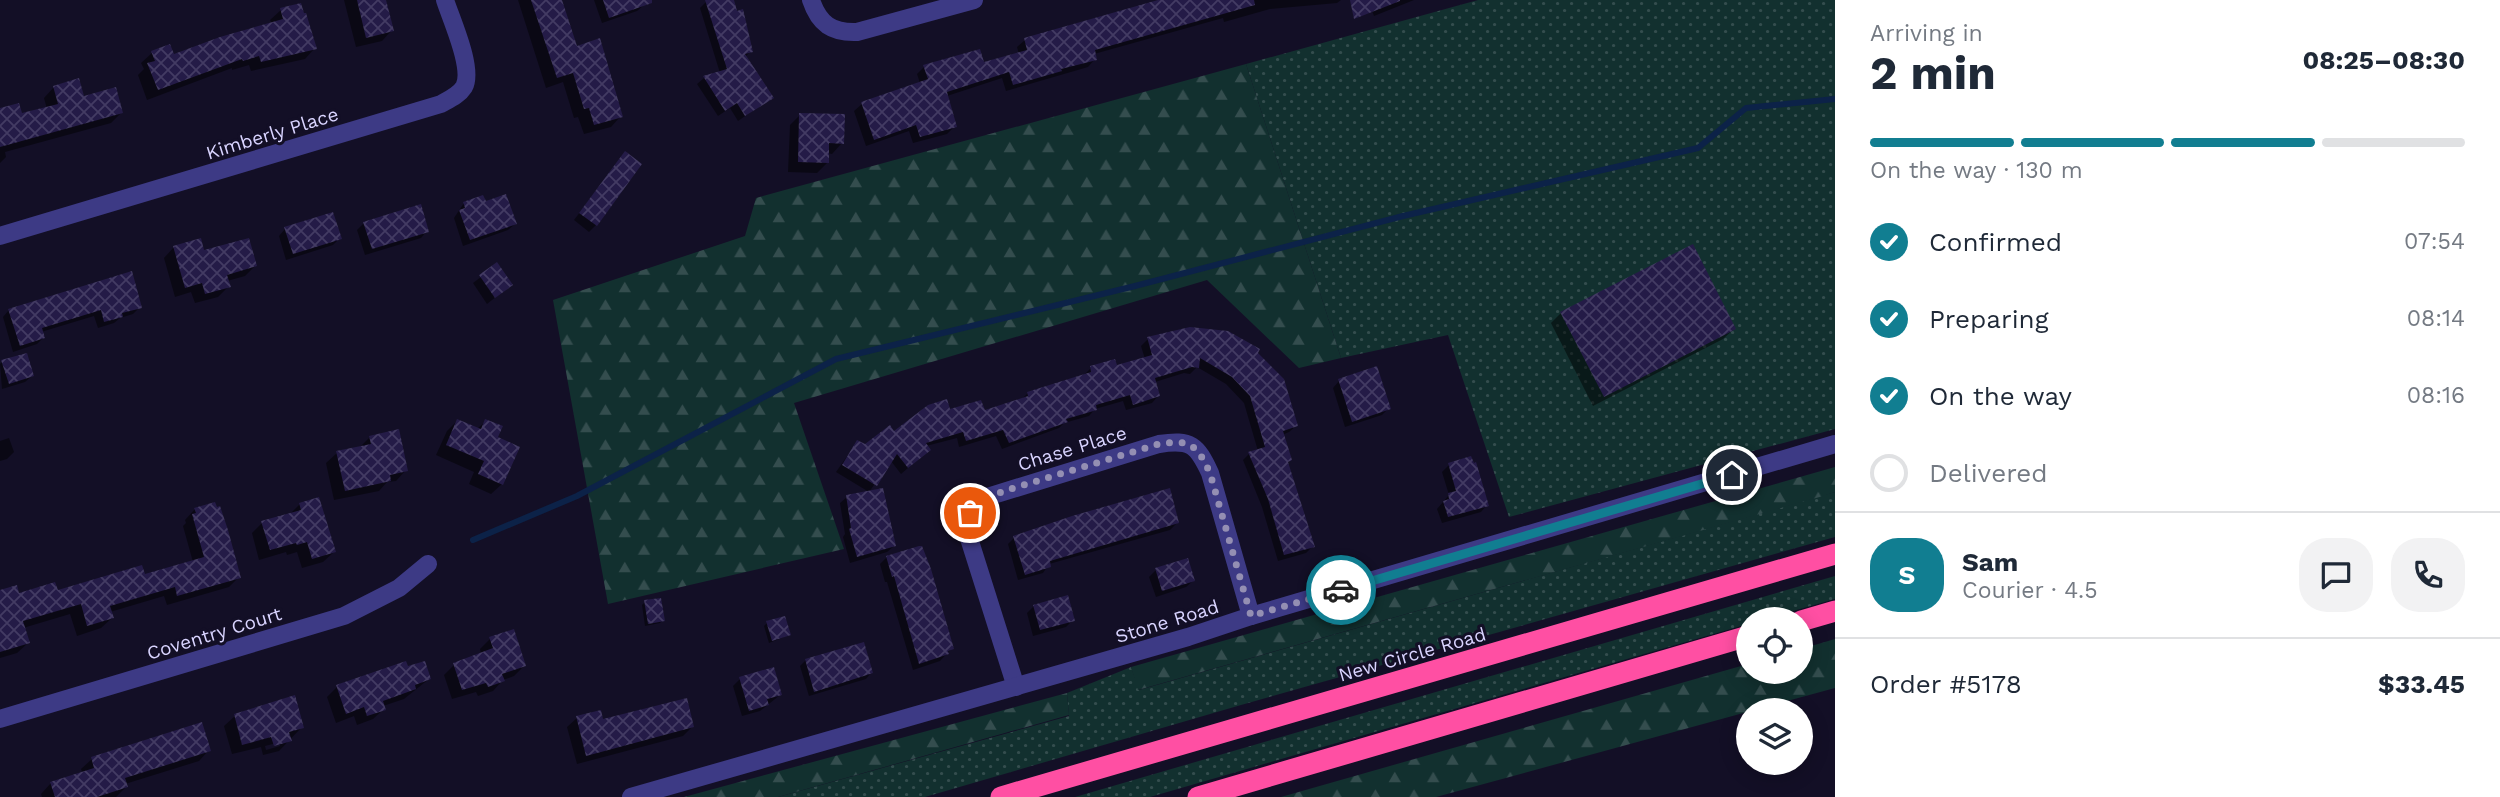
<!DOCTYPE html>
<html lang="en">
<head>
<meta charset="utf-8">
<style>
  :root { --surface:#fff; --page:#f2f2f3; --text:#1f2937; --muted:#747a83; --line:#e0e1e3; --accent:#117e91 }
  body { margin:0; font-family:"Work Sans",sans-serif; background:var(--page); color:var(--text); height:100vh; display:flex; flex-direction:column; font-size:26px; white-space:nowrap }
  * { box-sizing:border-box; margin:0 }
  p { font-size:23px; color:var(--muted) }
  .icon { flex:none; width:38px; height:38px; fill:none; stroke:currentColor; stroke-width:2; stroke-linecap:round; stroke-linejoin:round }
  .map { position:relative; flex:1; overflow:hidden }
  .side { display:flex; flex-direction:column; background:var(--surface); width:665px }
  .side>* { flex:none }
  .controls { position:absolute; left:1736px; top:607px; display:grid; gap:14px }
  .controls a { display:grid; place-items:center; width:77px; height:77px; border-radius:50%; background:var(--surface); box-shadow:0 4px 18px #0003; font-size:35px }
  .pin { position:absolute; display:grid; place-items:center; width:60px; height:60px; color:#fff; margin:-30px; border:4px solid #fff; border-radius:50%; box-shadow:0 2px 7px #0007 }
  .courier { position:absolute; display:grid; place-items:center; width:70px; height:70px; margin:-35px; border:5px solid #117e91; border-radius:50%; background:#fff; color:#222; box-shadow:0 2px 9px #0007 }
  .overview em { font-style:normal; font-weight:700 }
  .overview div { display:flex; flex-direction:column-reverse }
  .overview { display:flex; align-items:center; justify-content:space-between; height:119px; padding:0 35px }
  h1 { font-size:46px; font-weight:700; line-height:52px }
  .bar { display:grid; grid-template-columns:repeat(4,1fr); gap:10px 7px; align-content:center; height:84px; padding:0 35px }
  .bar i { height:9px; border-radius:5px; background:var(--line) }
  .bar .on { background:var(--accent) }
  .bar p { grid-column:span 4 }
  .line { display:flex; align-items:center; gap:18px; padding:0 35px; border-top:2px solid var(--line) }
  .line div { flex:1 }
  .round { display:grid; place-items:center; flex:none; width:74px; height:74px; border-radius:28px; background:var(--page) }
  ol { padding:0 35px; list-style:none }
  li { display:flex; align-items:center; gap:21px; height:77px }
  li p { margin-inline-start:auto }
  li .icon { padding:7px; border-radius:50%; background:var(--accent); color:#fff; stroke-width:4 }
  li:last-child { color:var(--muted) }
  li i { width:38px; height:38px; border:4px solid var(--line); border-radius:50% }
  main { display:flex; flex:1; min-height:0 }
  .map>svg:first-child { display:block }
  .grass { fill:url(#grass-dots) }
  .forest { fill:url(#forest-firs) }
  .shadow { fill:#0007; fill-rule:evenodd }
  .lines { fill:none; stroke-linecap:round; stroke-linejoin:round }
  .stream { stroke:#0c2248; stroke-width:6 }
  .building { fill:url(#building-cross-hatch) }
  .minor { stroke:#3d3a85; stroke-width:18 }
  .highway { stroke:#ff4fa3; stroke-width:21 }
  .done { stroke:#948fb3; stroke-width:7; stroke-dasharray:0 12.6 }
  .route { stroke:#117e91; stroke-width:9 }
  .labels { text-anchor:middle; stroke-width:6; stroke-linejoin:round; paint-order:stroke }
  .street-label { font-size:19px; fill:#d9d4ff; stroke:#130f26 }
</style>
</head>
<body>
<main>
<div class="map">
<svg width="1835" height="797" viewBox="0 0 1835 797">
  <defs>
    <pattern id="grass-dots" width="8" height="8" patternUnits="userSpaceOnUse" patternTransform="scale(1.75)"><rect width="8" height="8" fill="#12302f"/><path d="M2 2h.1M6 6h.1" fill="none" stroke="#344d4e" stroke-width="1.8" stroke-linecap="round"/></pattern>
    <pattern id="forest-firs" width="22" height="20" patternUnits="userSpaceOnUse" patternTransform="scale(1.75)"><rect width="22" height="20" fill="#12302f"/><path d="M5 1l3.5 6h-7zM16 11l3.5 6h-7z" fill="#344d4e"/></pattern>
    <pattern id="building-cross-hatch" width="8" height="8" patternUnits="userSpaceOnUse" patternTransform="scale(1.75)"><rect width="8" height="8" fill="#241b47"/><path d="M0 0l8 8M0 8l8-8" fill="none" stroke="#433b63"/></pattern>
  </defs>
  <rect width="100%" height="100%" fill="#130f26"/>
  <!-- grass -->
  <g class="grass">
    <path d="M1478 0H1835V429L1509 517 1448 335 1341 358 1246 64Z"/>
    <path d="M1835 492V537L1241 705 925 797H778L1069 716 1067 693 1131 667 1139 690Z"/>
    <path d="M1835 576V599L1765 619 1748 620V624L1150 797H1075Z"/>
  </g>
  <!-- forest -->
  <g class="forest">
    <path d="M1246 64 1341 358 1299 368 1207 280 794 403 844 549 608 604 553 300 745 236 756 198Z"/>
    <path d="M1835 467V492L1823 496 1138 690 1131 667Z"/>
    <path d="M1835 639V688L1436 797H1281L1748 664V672H1801V649Z"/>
    <path d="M1067 693 1069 715 778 797H684Z"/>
  </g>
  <!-- shadow -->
  <g class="shadow">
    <path d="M344 0H385L392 30 382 41 356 47Z"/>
    <path d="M518 0H560L575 48 621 116 611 127 584 134 578 117 574 118 563 82 546 88Z"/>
    <path d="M594 0H643L644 5 637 11 602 23Z"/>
    <path d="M708 0H732L751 51 745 57 771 98 738 121 730 108 718 116 697 84 704 78 720 73 700 8Z"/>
    <path d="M1165 0H1341L1337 3 1270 9 1224 22 1223 18 1094 54 1095 59 1088 67 1006 91 1002 78 947 96 955 126 947 134 913 143 909 131 866 146 854 111 862 104 920 83 917 74 924 67 983 64 1019 54 1017 47 1025 40Z"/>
    <path d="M1368 0H1414L1374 16Z"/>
    <path d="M281 10 315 48 305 59 251 71 249 65 232 70V68L147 100 138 75 144 69 141 63 152 53 173 57 272 24 270 20Z"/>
    <path d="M54 87 121 113 111 123 5 152 6 157 0 163V110L20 116 47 109 44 98Z"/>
    <path d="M800 115 842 143 832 154 827 153V163L817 173 788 172 790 125Z"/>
    <path d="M625 153 596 225 589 232 574 220Z"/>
    <path d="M464 203 484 204 515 224 508 230 463 246 454 218Z"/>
    <path d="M364 223 427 231 421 238 365 255 357 230Z"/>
    <path d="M285 229 340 238 333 245 286 260 279 236Z"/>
    <path d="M174 247 203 253 255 266 245 276 227 281 229 286 218 297 195 303 191 292 175 297 164 258Z"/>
    <path d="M497 265 511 285 487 304 473 283Z"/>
    <path d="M140 307 133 314 120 318 114 323 98 328 94 316 41 332 43 338 37 344 13 352 3 317 9 310Z"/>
    <path d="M1561 313 1734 329 1723 339 1593 406 1551 323Z"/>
    <path d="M1148 339 1256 353 1296 426 1289 432 1282 435 1290 460 1286 464 1313 546 1306 553 1278 561 1262 507 1243 460 1249 454 1258 451 1244 403 1226 384 1197 367 1190 374 1184 373 1155 382 1158 396 1152 403 1126 410 1123 401 1095 409 1089 416 1064 423 1059 428 1002 449 996 436 959 447 957 438 926 446 929 450 901 474 891 461 869 492 836 472 857 442 865 446 949 411 984 412 1021 400 1028 393 1084 375 1091 368H1116L1145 359 1141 346Z"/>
    <path d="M2 362 32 376 25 382 2 389 0 364Z"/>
    <path d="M1339 381 1389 408 1382 415 1345 427 1333 388Z"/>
    <path d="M457 421 477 429 486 421 496 438 502 484 491 494 469 484 474 472 436 455 447 431Z"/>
    <path d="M370 437 406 470 396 481 387 482 379 491 334 500 326 463 337 453 359 448Z"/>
    <path d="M9 438 14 452 7 459 0 461V441Z"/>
    <path d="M1449 465 1487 505 1481 512 1442 523 1437 509 1449 495 1442 472Z"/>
    <path d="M847 497 894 546 887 552 850 563 843 537 845 534 840 503Z"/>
    <path d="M300 504 334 552 323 562 302 568 297 552 287 555 286 552 259 560 252 533 262 523 289 515Z"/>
    <path d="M195 509H216L239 577 229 587 167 605 164 596 110 612 112 618 101 628 77 636 70 614 23 628 28 643 17 653 0 658V592L18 595 57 592 144 576 193 562 183 526 186 523 185 520Z"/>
    <path d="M1177 523 1170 530 1049 564 1043 573 1018 580 1008 544 1014 538Z"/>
    <path d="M887 557 952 648 940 661 913 670 887 582H885L880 564Z"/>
    <path d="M1156 570 1193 581 1186 587 1156 597 1149 577Z"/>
    <path d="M645 602 663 620 660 623 645 626 642 605Z"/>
    <path d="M1034 606 1073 620 1066 627 1033 636 1027 613Z"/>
    <path d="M767 623 789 635 769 643 764 626Z"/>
    <path d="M490 639 524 666 514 676 503 680 493 691 478 696 476 692 452 699 444 675 454 665 481 654 480 649Z"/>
    <path d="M806 660 871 673 866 679 809 696 800 666Z"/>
    <path d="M407 669 429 679 404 699 383 706 384 709 373 719 357 725 354 716 336 723 327 697 337 687Z"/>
    <path d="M740 679 780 695 760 711 742 716 733 686Z"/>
    <path d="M235 716 302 727 279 751 263 755 261 747 232 754 224 726ZM280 742V746L266 750 265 746Z"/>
    <path d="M577 718 602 721 692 727 683 736 577 764 567 727Z"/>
    <path d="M209 750 199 761 125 784 126 787 116 797H42L41 794 51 783 83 774 81 769 92 759Z"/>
  </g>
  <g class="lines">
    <!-- stream -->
    <path class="stream" d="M473 540 577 496 836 359 1135 286 1403 216 1698 148 1746 108 1835 99"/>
  </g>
  <!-- building -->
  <g class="building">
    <path d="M357 0H386L394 31 366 38Z"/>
    <path d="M531 0H562L577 46 600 38 623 117 594 125 589 108 584 109 573 73 557 78Z"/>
    <path d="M603 0H652V3L609 18Z"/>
    <path d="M705 0H734L737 11 743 9 753 52 745 54 774 98 745 116 737 103 725 111 703 76 727 69Z"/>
    <path d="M1158 0H1254L1255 5 1095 50 1097 60 1061 69 1062 71 1013 85 1009 72 947 92 957 127 920 137 916 125 874 140 861 102 928 79 923 65 980 49 984 62 1027 50 1024 38Z"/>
    <path d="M1350 0H1400V1L1354 19Z"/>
    <path d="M301 3 304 13H306L317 49 261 62 259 56 243 61 242 59 158 90 147 63 155 61 151 51 170 44 174 54 220 37 283 19 280 8Z"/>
    <path d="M79 78 84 96 116 87 123 113 0 147V108L19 103 22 113 58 104 53 86Z"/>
    <path d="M799 113 845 114 844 144 829 143V163L798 162Z"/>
    <path d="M625 151 642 164 597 226 579 213Z"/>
    <path d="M506 194 517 224 470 240 459 210 465 208 463 202 483 195 486 201Z"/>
    <path d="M421 204 429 232 372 249 363 222Z"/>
    <path d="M333 212 342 239 293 254 284 227Z"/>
    <path d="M201 238 204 250 249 238 257 266 227 275 231 287 205 294 202 283 185 288 173 246Z"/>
    <path d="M1693 244 1736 329 1604 397 1560 312Z"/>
    <path d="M497 262 513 285 495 298 479 275Z"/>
    <path d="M132 271 142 308 122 313 123 317 104 322 101 310 42 328 45 338 20 346 8 309Z"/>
    <path d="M1190 327 1228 331 1260 349 1258 353 1284 379 1298 426 1283 431 1292 460 1288 462 1315 547 1284 555 1268 499 1248 452 1265 447 1250 396 1232 377 1200 358 1199 368 1192 367 1155 378 1160 396 1133 405 1130 395 1096 405 1097 410 1066 419 1068 422 1009 443 1003 430 966 441 963 432 926 443 931 450 908 468 897 454 877 486 842 465 857 440 865 444 890 425 894 431 928 405 947 399 950 409 981 400 985 410 1028 396 1027 392 1091 372 1090 366 1115 359 1117 365 1152 355 1147 337Z"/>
    <path d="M27 353 34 376 9 384 1 360Z"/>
    <path d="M1377 366 1391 409 1352 422 1338 379Z"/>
    <path d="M457 419 481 429 485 419 503 426 498 437 520 447 503 485 478 474 484 461 446 445Z"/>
    <path d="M399 429 408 471 390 475 391 481 345 491 336 451 371 444 369 436Z"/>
    <path d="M1471 456 1474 463 1476 462 1489 506 1448 517 1443 501 1449 499 1448 493 1456 491 1448 463Z"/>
    <path d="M883 488 896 546 857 557 849 529 851 528 846 495Z"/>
    <path d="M1170 488 1179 523 1050 561 1051 567 1025 575 1013 536 1072 516Z"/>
    <path d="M319 497 336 552 312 559 307 542 297 545 296 543 270 550 261 521 301 510 299 503Z"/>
    <path d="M215 502 217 507 220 506 228 530 241 578 177 596 175 587 110 606 114 618 87 626 81 604 23 621 30 643 0 652V590L17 585 19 593 55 582 58 590 142 565 145 574 204 557 192 514 196 513 194 508Z"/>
    <path d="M919 546H922L931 569 954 649 948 651 949 654 919 664 894 576 892 577 886 556Z"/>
    <path d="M1188 558 1195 581 1162 591 1155 568Z"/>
    <path d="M1068 595 1075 621 1040 630 1033 605Z"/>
    <path d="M661 598 665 621 648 624 644 600Z"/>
    <path d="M785 616 791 635 772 641 766 621Z"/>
    <path d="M514 629 526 666 502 674 505 681 488 687 486 683 462 690 453 663 493 648 489 637Z"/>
    <path d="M864 642 873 673 814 692 805 659Z"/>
    <path d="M406 661 408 666 425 661 431 679 415 685 416 689 383 701 386 710 367 716 364 707 346 714 336 685Z"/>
    <path d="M774 667 782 695 767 699 769 705 749 711 739 677Z"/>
    <path d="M295 695 304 728 289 732 292 741 274 746 271 737 242 745 234 714Z"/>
    <path d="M687 698 694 727 586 756 576 716 601 710 603 719Z"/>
    <path d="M202 722 211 751 125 778 128 787 97 797H55L50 782 94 768 91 757Z"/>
  </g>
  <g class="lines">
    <!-- minor -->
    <g class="minor">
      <path d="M811 0C819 24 832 33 857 32L974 0"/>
      <path d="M0 236 441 104C450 99 459 95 464 87 474 69 451 19 445 0"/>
      <path d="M1016 687 967 532 970 513 977 503 987 497 1159 444C1191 439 1197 445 1210 473L1251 616"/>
      <path d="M0 719 344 616 399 588 428 564"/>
      <path d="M631 797 1188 637 1251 616 1835 444"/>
    </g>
    <!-- highway -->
    <g class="highway">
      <path d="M1801 621 1835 611"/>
      <path d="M1001 797 1835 554"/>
      <path d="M1198 797 1748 636"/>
    </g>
  </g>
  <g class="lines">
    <!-- done -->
    <path class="done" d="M970 513 977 503 1004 491 1159 444C1191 439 1197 445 1210 473L1251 616 1341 590"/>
    <!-- route -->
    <path class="route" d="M1341 590 1732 475"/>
  </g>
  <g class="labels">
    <!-- street labels -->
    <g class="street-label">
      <text transform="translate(272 133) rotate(-17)" y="7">Kimberly Place</text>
      <text transform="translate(1072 448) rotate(-17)" y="7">Chase Place</text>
      <text transform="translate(1167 621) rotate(-17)" y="7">Stone Road</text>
      <text transform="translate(214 633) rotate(-17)" y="7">Coventry Court</text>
      <text transform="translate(1412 654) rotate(-16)" y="7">New Circle Road</text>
    </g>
  </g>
</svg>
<div class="controls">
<a><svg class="icon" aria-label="locate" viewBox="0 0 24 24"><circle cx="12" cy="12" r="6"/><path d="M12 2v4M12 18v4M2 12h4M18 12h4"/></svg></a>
<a><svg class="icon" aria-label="layers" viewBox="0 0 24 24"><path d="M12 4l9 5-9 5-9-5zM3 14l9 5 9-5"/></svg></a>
</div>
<div class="pin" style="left:970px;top:513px;background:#ea580c"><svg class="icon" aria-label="bag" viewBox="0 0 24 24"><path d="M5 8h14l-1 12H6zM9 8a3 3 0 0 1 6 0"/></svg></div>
<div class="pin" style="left:1732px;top:475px;background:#1f2937"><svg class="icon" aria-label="home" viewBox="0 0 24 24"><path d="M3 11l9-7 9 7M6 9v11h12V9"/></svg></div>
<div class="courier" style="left:1341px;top:590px"><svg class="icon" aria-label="car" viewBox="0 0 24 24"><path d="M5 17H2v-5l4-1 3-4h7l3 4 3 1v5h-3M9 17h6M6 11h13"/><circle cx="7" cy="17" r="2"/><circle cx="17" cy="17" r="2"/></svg></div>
</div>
<section class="side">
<div class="overview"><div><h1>2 min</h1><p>Arriving in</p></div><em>08:25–08:30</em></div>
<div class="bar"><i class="on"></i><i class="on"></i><i class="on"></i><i></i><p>On the way · 130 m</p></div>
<ol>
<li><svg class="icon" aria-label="check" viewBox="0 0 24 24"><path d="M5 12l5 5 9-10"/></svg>Confirmed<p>07:54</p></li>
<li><svg class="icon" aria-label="check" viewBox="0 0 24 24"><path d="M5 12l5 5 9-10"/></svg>Preparing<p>08:14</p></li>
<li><svg class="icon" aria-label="check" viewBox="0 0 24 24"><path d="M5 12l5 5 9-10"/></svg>On the way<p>08:16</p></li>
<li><i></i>Delivered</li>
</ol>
<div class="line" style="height:126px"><b class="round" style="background:var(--accent);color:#fff">S</b><div><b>Sam</b><p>Courier · 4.5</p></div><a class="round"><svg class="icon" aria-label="chat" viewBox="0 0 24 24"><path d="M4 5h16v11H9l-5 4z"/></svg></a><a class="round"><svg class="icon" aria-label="phone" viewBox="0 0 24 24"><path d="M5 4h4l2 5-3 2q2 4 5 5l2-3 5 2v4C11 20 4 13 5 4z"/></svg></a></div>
<div class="line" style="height:91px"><div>Order #5178</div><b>$33.45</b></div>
</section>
</main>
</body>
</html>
